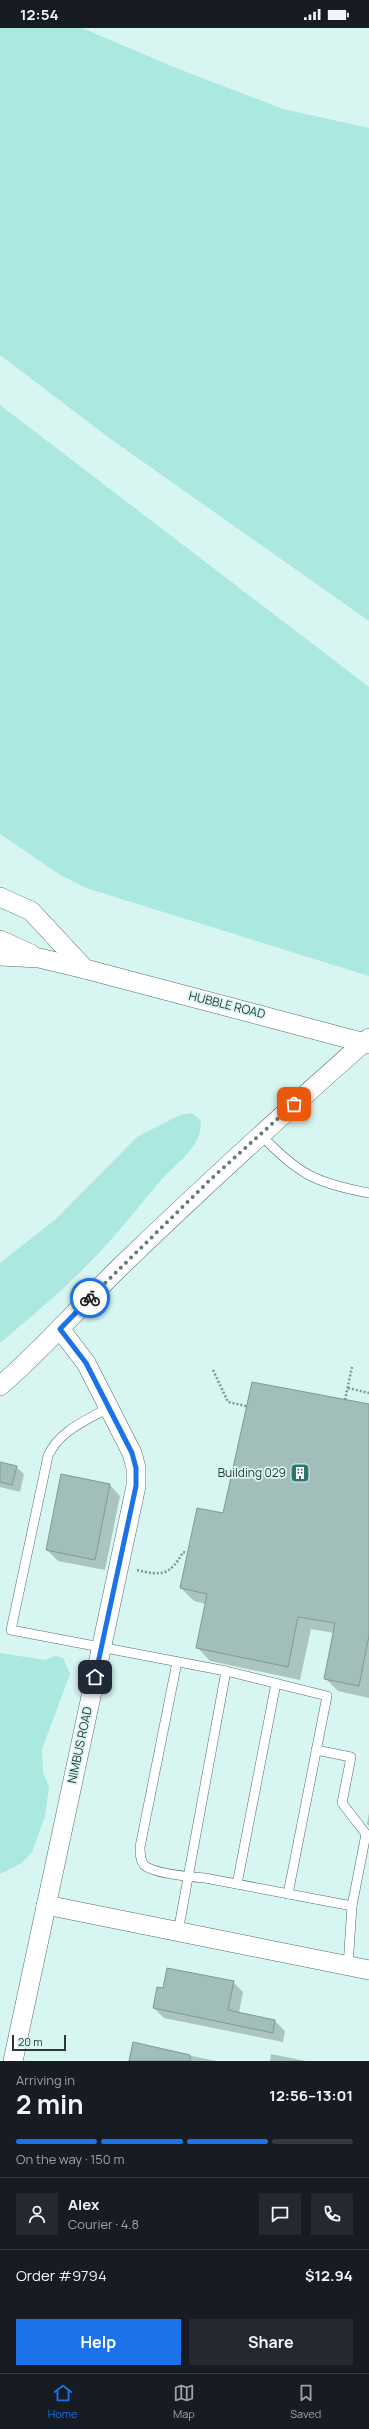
<!DOCTYPE html>
<html lang="en">
<head>
<meta charset="utf-8">
<style>
  :root { --surface:#171b24; --page:#242831; --text:#f1f3f6; --muted:#9ea1a6; --line:#363941; --accent:#1a73e8 }
  body { margin:0; font-family:Manrope,sans-serif; background:var(--page); color:var(--text); height:100vh; display:flex; flex-direction:column; font-size:15px; white-space:nowrap }
  * { box-sizing:border-box; margin:0 }
  p { font-size:13px; color:var(--muted) }
  .icon { flex:none; width:22px; height:22px; fill:none; stroke:currentColor; stroke-width:2; stroke-linecap:round; stroke-linejoin:round }
  .map { position:relative; height:2033px; overflow:hidden }
  .panel { display:flex; flex-direction:column; background:var(--surface); flex:1 }
  .panel>* { flex:none }
  .scale { position:absolute; left:12px; bottom:10px; width:54px; box-sizing:border-box; padding-left:4px; border:2px solid #2c3836; border-top:0; font-size:11px; line-height:14px; white-space:nowrap; color:#2c3836; -webkit-text-stroke:3px #d7f5f1; paint-order:stroke }
  .pin { position:absolute; display:grid; place-items:center; width:34px; height:34px; color:#fff; margin:-17px; border-radius:8px; box-shadow:0 2px 6px #0006 }
  .courier { position:absolute; display:grid; place-items:center; width:40px; height:40px; margin:-20px; border:3px solid #1a73e8; border-radius:50%; background:#fff; color:#222; box-shadow:0 1px 5px #0007 }
  .overview em { font-style:normal; font-weight:700 }
  .overview div { display:flex; flex-direction:column-reverse }
  .overview { display:flex; align-items:center; justify-content:space-between; height:68px; padding:0 16px }
  h1 { font-size:26px; font-weight:700; line-height:30px }
  .bar { display:grid; grid-template-columns:repeat(4,1fr); gap:6px 4px; align-content:center; height:48px; padding:0 16px }
  .bar i { height:5px; border-radius:3px; background:var(--line) }
  .bar .current { background:var(--accent) }
  .bar p { grid-column:span 4 }
  .line { display:flex; align-items:center; gap:10px; padding:0 16px; border-top:1px solid var(--line) }
  .line div { flex:1 }
  .round { display:grid; place-items:center; flex:none; width:42px; height:42px; border-radius:0px; background:var(--page) }
  .action { display:flex; gap:8px; margin-top:auto; padding:8px 16px }
  .action a { flex:1; height:46px; border-radius:0px; background:var(--accent); color:#fff; font-size:16px; font-weight:700; line-height:46px; text-align:center }
  .action a+a { background:var(--page); color:var(--text) }
  .status { display:flex; justify-content:space-between; align-items:center; height:28px; padding:0 20px; background:var(--surface); direction:ltr }
  .status svg { height:11px; fill:currentColor }
  .dock { display:flex; justify-content:space-around; align-items:center; height:56px; border-top:1px solid var(--line); background:var(--surface); font-size:11px; color:var(--muted) }
  .dock a { display:grid; justify-items:center; gap:2px }
  .dock .current { color:var(--accent) }
  .map>svg:first-child { display:block }
  .green { fill:#aae8e0 }
  .shadow { fill:#0003 }
  .building { fill:#a1beba; stroke:#7e9996 }
  .lines { fill:none; stroke-linecap:round; stroke-linejoin:round }
  .service-casing { stroke:#526d69; stroke-width:10 }
  .minor-casing { stroke:#526d69; stroke-width:20 }
  .path { stroke:#819693; stroke-width:2.5; stroke-dasharray:2 2; stroke-linecap:butt }
  .service { stroke:#fff; stroke-width:9 }
  .minor { stroke:#fff; stroke-width:19 }
  .done { stroke:#687a77; stroke-width:4; stroke-dasharray:0 7.2 }
  .route { stroke:#1a73e8; stroke-width:5 }
  .labels { text-anchor:middle; stroke-width:3.5; stroke-linejoin:round; paint-order:stroke }
  .street-label { font-size:12px; fill:#2c3836; stroke:#d7f5f1 }
  .poi-label { font-size:12px; fill:#2c3836; stroke:#d7f5f1; text-anchor:end }
</style>
</head>
<body>
<div class="status"><b>12:54</b><svg viewBox="0 0 49 12"><path d="M0 12V9h3v3zM5 12V6h3v6zM10 12V3h3v9zM15 12V0h3v12zM26 1h20v11H26zM47 4h2v5h-2z"/></svg></div>
<div class="map">
<svg width="369" height="2033" viewBox="0 0 369 2033">
  <rect width="100%" height="100%" fill="#d7f5f1"/>
  <!-- green -->
  <g class="green">
    <path d="M0 0H82L171 38 283 81 369 100V593L112 412 0 327Z"/>
    <path d="M0 377 369 659V948L86 860 59 846 0 806Z"/>
    <path d="M192 1085 201 1093C201 1120 179 1132 162 1151 140 1176 120 1203 97 1227 67 1259 33 1287 0 1315V1235L56 1191 137 1109 180 1087Z"/>
    <path d="M0 1625 45 1632 55 1628 63 1630 70 1646 42 1721 43 1744 49 1759 45 1788 32 1824 22 1835 0 1846Z"/>
  </g>
  <!-- shadow -->
  <g class="shadow">
    <path d="M369 1377V1670L338 1663 325 1650 334 1605 311 1601 300 1652 210 1633 198 1620 206 1576 194 1573 181 1560 224 1486Z"/>
    <path d="M0 1435 16 1439 24 1446 20 1464 0 1459Z"/>
    <path d="M110 1457 120 1468 105 1542 58 1533 47 1522Z"/>
    <path d="M369 1785V1798L367 1796Z"/>
    <path d="M233 1954 243 1964 239 1985 275 1993 285 2003 283 2014 164 1990 154 1980 164 1961Z"/>
    <path d="M134 2016 216 2033H130Z"/>
    <path d="M271 2026 306 2033H270Z"/>
  </g>
  <!-- building -->
  <g class="building">
    <path d="M252 1354 369 1376V1608L359 1658 324 1651 335 1595 298 1589 288 1639 196 1620 207 1566 180 1560 197 1480 223 1485Z"/>
    <path d="M0 1434 17 1438 12 1457 0 1454Z"/>
    <path d="M61 1446 110 1456 95 1532 46 1522Z"/>
    <path d="M167 1940 234 1953 228 1982 275 1992 273 2005 153 1980 157 1959 163 1960Z"/>
    <path d="M133 2014 190 2027V2033H129Z"/>
  </g>
  <g class="lines">
    <!-- service casing -->
    <g class="service-casing">
      <g id="service">
        <path d="M260 1106C298 1146 315 1155 369 1165"/>
        <path d="M108 1380C85 1393 59 1403 48 1428L11 1602 226 1643 327 1668 288 1866"/>
        <path d="M177 1634 140 1819C140 1825 140 1832 144 1837 154 1846 192 1849 205 1850L352 1878"/>
        <path d="M316 1722 351 1729 342 1775 366 1806 352 1878 348 1938"/>
        <path d="M237 1856 276 1655"/>
        <path d="M178 1904 226 1643"/>
      </g>
    </g>
    <!-- minor casing -->
    <g class="minor-casing">
      <g id="minor">
        <path d="M0 869 31 883 85 941"/>
        <path d="M0 912 31 926"/>
        <path d="M0 928 39 930 85 941 369 1016"/>
        <path d="M0 1358C43 1321 79 1279 120 1239 201 1161 284 1085 369 1010"/>
        <path d="M46 1877 369 1942"/>
        <path d="M13 2033 136 1458V1440L132 1425 86 1335 60 1301"/>
      </g>
    </g>
    <!-- path -->
    <g class="path">
      <path d="M213 1342 228 1374 246 1378"/>
      <path d="M348 1360 369 1365"/>
      <path d="M345 1372 352 1339"/>
      <path d="M137 1542C161 1548 170 1548 183 1524L187 1525"/>
    </g>
    <!-- service -->
    <use href="#service" class="service"/>
    <!-- minor -->
    <use href="#minor" class="minor"/>
  </g>
  <g class="lines">
    <!-- done -->
    <path class="done" d="M90 1270 212 1150 294 1076"/>
    <!-- route -->
    <path class="route" d="M90 1270 60 1301 86 1335 132 1425 136 1440V1458L95 1649"/>
  </g>
  <!-- icons -->
  <defs>
    <g id="building-square" transform="scale(1)"><rect x="-9" y="-9" width="18" height="18" rx="4" fill="#2d756e" stroke="#d7f5f1"/><path d="M-4-6H4V6H1V3H-1V6H-4ZM-2.5-4.3h1.7v1.8h-1.7ZM.8-4.3h1.7v1.8H.8ZM-2.5-1h1.7V.8h-1.7ZM.8-1h1.7V.8H.8Z" fill="#fff"/></g>
  </defs>
  <g fill-rule="evenodd">
    <use href="#building-square" x="300" y="1445"/>
  </g>
  <g class="labels">
    <!-- street labels -->
    <g class="street-label">
      <text transform="translate(227 977) rotate(14)" y="4">HUBBLE ROAD</text>
      <text transform="translate(80 1717) rotate(-78)" y="4">NIMBUS ROAD</text>
    </g>
    <!-- poi labels -->
    <g class="poi-label">
      <text x="286" y="1449">Building 029</text>
    </g>
  </g>
</svg>
<div class="scale">20 m</div>
<div class="pin" style="left:294px;top:1076px;background:#ea580c"><svg class="icon" aria-label="bag" viewBox="0 0 24 24"><path d="M5 8h14l-1 12H6zM9 8a3 3 0 0 1 6 0"/></svg></div>
<div class="pin" style="left:95px;top:1649px;background:#1f2937"><svg class="icon" aria-label="home" viewBox="0 0 24 24"><path d="M3 11l9-7 9 7M6 9v11h12V9"/></svg></div>
<div class="courier" style="left:90px;top:1270px"><svg class="icon" aria-label="bike" viewBox="0 0 24 24"><circle cx="6" cy="16" r="4"/><circle cx="18" cy="16" r="4"/><path d="M6 16l4-8h5l3 8M10 8l3 8H6M13 5h3"/></svg></div>
</div>
<section class="panel">
<div class="overview"><div><h1>2 min</h1><p>Arriving in</p></div><em>12:56–13:01</em></div>
<div class="bar"><i class="current"></i><i class="current"></i><i class="current"></i><i></i><p>On the way · 150 m</p></div>
<div class="line" style="height:72px"><a class="round"><svg class="icon" aria-label="person" viewBox="0 0 24 24"><circle cx="12" cy="8" r="4"/><path d="M4 21q1-7 8-7t8 7"/></svg></a><div><b>Alex</b><p>Courier · 4.8</p></div><a class="round"><svg class="icon" aria-label="chat" viewBox="0 0 24 24"><path d="M4 5h16v11H9l-5 4z"/></svg></a><a class="round"><svg class="icon" aria-label="phone" viewBox="0 0 24 24"><path d="M5 4h4l2 5-3 2q2 4 5 5l2-3 5 2v4C11 20 4 13 5 4z"/></svg></a></div>
<div class="line" style="height:52px"><div>Order #9794</div><b>$12.94</b></div>
<div class="action"><a>Help</a><a>Share</a></div>
</section>
<nav class="dock">
<a class="current"><svg class="icon" aria-label="home" viewBox="0 0 24 24"><path d="M3 11l9-7 9 7M6 9v11h12V9"/></svg>Home</a>
<a><svg class="icon" aria-label="map" viewBox="0 0 24 24"><path d="M3 6l6-2 6 2 6-2v14l-6 2-6-2-6 2zM9 4v14M15 6v14"/></svg>Map</a>
<a><svg class="icon" aria-label="saved" viewBox="0 0 24 24"><path d="M7 4h10v16l-5-4-5 4z"/></svg>Saved</a>
</nav>
</body>
</html>
